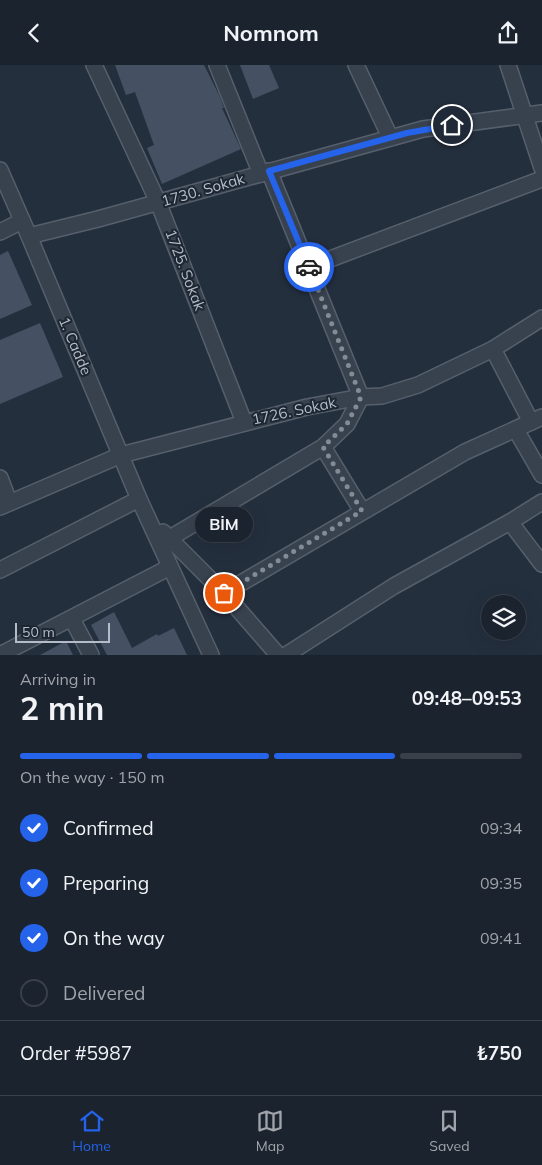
<!DOCTYPE html>
<html lang="en">
<head>
<meta charset="utf-8">
<style>
  :root { --surface:#1b232e; --page:#242b36; --text:#f1f3f6; --muted:#a0a4aa; --line:#39404a; --accent:#2563eb }
  body { margin:0; font-family:Mulish,sans-serif; background:var(--page); color:var(--text); height:100vh; display:flex; flex-direction:column; font-size:19px; white-space:nowrap }
  * { box-sizing:border-box; margin:0 }
  p { font-size:16px; color:var(--muted) }
  .icon { flex:none; width:28px; height:28px; fill:none; stroke:currentColor; stroke-width:2; stroke-linecap:round; stroke-linejoin:round }
  .map { position:relative; height:590px; overflow:hidden }
  .side { display:flex; flex-direction:column; background:var(--surface); flex:1 }
  .side>* { flex:none }
  .controls { position:absolute; left:481px; top:530px; display:grid; gap:10px }
  .controls a { display:grid; place-items:center; width:45px; height:45px; border-radius:50%; background:var(--surface); box-shadow:0 5px 20px #0002,0 0 0 1px var(--line); font-size:25px }
  .scale { position:absolute; left:15px; bottom:12px; width:95px; box-sizing:border-box; padding-left:5px; border:2px solid #b4bcc9; border-top:0; font-size:14px; line-height:18px; white-space:nowrap; color:#b4bcc9; -webkit-text-stroke:4px #1d2633; paint-order:stroke }
  .pin { position:absolute; display:grid; place-items:center; width:42px; height:42px; color:#fff; margin:-21px; border:2px solid #fff; border-radius:50%; box-shadow:0 1px 5px #0007 }
  .courier { position:absolute; display:grid; place-items:center; width:50px; height:50px; margin:-25px; border:4px solid #2563eb; border-radius:50%; background:#fff; color:#222; box-shadow:0 1px 6px #0007 }
  .bubble { position:absolute; height:35px; border-radius:18px; background:var(--surface); box-shadow:0 5px 20px #0002,0 0 0 1px var(--line); font-size:16px; font-weight:700; line-height:35px; text-align:center }
  .headline em { font-style:normal; font-weight:700 }
  .headline div { display:flex; flex-direction:column-reverse }
  .headline { display:flex; align-items:center; justify-content:space-between; height:85px; padding:0 20px }
  h1 { font-size:32px; font-weight:700; line-height:38px }
  .bar { display:grid; grid-template-columns:repeat(4,1fr); gap:8px 5px; align-content:center; height:60px; padding:0 20px }
  .bar i { height:6px; border-radius:4px; background:var(--line) }
  .bar .active { background:var(--accent) }
  .bar p { grid-column:span 4 }
  .line { display:flex; align-items:center; gap:12px; padding:0 20px; border-top:1px solid var(--line) }
  .line div { flex:1 }
  ol { padding:0 20px; list-style:none }
  li { display:flex; align-items:center; gap:15px; height:55px }
  li p { margin-inline-start:auto }
  li .icon { padding:5px; border-radius:50%; background:var(--accent); color:#fff; stroke-width:4 }
  li:last-child { color:var(--muted) }
  li i { width:28px; height:28px; border:2px solid var(--line); border-radius:50% }
  header { display:flex; justify-content:space-between; align-items:center; height:65px; padding:0 20px; background:var(--surface); font-size:22px; font-weight:700 }
  .tabs { display:flex; justify-content:space-around; align-items:center; height:70px; border-top:1px solid var(--line); background:var(--surface); font-size:14px; color:var(--muted) }
  .tabs a { display:grid; justify-items:center; gap:2px }
  .tabs .active { color:var(--accent) }
  .map>svg:first-child { display:block }
  .building { fill:#455162 }
  .lines { fill:none; stroke-linecap:round; stroke-linejoin:round }
  .minor-casing { stroke:#565f6c; stroke-width:18 }
  .minor { stroke:#38414e; stroke-width:15 }
  .done { stroke:#828b98; stroke-width:5; stroke-dasharray:0 9 }
  .route { stroke:#2563eb; stroke-width:6 }
  .labels { text-anchor:middle; stroke-width:4; stroke-linejoin:round; paint-order:stroke }
  .street-label { font-size:15px; fill:#b4bcc9; stroke:#1d2633 }
</style>
</head>
<body>
<header><svg class="icon" aria-label="back" viewBox="0 0 24 24"><path d="M15 5l-7 7 7 7"/></svg>Nomnom<svg class="icon" aria-label="share" viewBox="0 0 24 24"><path d="M12 15V3M7 8l5-5 5 5M5 13v7h14v-7"/></svg></header>
<div class="map">
<svg width="542" height="590" viewBox="0 0 542 590">
  <rect width="100%" height="100%" fill="#242f3e"/>
  <!-- building -->
  <g class="building">
    <path d="M115 0H204L220 32 224 43H222L241 84 162 119 147 83 154 80 135 27 126 30Z"/>
    <path d="M240 0H269L279 23 253 34Z"/>
    <path d="M8 186 32 240 0 254V190Z"/>
    <path d="M40 258 63 312 0 339V275Z"/>
    <path d="M114 547 132 583 157 569 158 571 174 563 187 590H107L91 560Z"/>
    <path d="M66 576 73 590H40Z"/>
  </g>
  <g class="lines">
    <!-- minor casing -->
    <g class="minor-casing">
      <g id="minor">
        <path d="M94 0 158 137 244 357"/>
        <path d="M217 0 261 109"/>
        <path d="M356 0 390 72"/>
        <path d="M508 0 542 103"/>
        <path d="M0 105 29 171 139 434 211 590"/>
        <path d="M0 167 22 156"/>
        <path d="M29 171 98 154 423 64 542 48"/>
        <path d="M309 202 542 114"/>
        <path d="M493 284 531 357"/>
        <path d="M516 365 542 410"/>
        <path d="M323 382 362 446"/>
        <path d="M0 413 9 437"/>
        <path d="M0 442 121 390 307 342 361 332 382 331 418 320 493 284 542 253"/>
        <path d="M510 457 542 499"/>
        <path d="M163 467 224 528 278 590"/>
        <path d="M170 473 323 382 347 359 361 332 269 106"/>
        <path d="M0 505 139 434"/>
        <path d="M224 528 465 387 542 352"/>
        <path d="M72 554 91 590"/>
        <path d="M0 590 170 502"/>
        <path d="M286 590 394 521 510 457 542 437"/>
      </g>
    </g>
    <!-- minor -->
    <use href="#minor" class="minor"/>
  </g>
  <g class="lines">
    <!-- done -->
    <path class="done" d="M224 528 362 446 323 382 347 359 361 332 309 202"/>
    <!-- route -->
    <path class="route" d="M309 202 269 106 407 68 452 60"/>
  </g>
  <g class="labels">
    <!-- street labels -->
    <g class="street-label">
      <text transform="translate(203 125) rotate(-16)" y="5">1730. Sokak</text>
      <text transform="translate(185 205) rotate(69)" y="5">1725. Sokak</text>
      <text transform="translate(75 281) rotate(67)" y="5">1. Cadde</text>
      <text transform="translate(294 346) rotate(-12)" y="5">1726. Sokak</text>
    </g>
  </g>
</svg>
<div class="controls">
<a><svg class="icon" aria-label="layers" viewBox="0 0 24 24"><path d="M12 4l9 5-9 5-9-5zM3 14l9 5 9-5"/></svg></a>
</div>
<div class="scale">50 m</div>
<div class="pin" style="left:224px;top:528px;background:#ea580c"><svg class="icon" aria-label="bag" viewBox="0 0 24 24"><path d="M5 8h14l-1 12H6zM9 8a3 3 0 0 1 6 0"/></svg></div>
<div class="pin" style="left:452px;top:60px;background:#1f2937"><svg class="icon" aria-label="home" viewBox="0 0 24 24"><path d="M3 11l9-7 9 7M6 9v11h12V9"/></svg></div>
<div class="courier" style="left:309px;top:202px"><svg class="icon" aria-label="car" viewBox="0 0 24 24"><path d="M5 17H2v-5l4-1 3-4h7l3 4 3 1v5h-3M9 17h6M6 11h13"/><circle cx="7" cy="17" r="2"/><circle cx="17" cy="17" r="2"/></svg></div>
<div class="bubble" style="left:195px;top:442px;width:58px">BİM</div>
</div>
<section class="side">
<div class="headline"><div><h1>2 min</h1><p>Arriving in</p></div><em>09:48–09:53</em></div>
<div class="bar"><i class="active"></i><i class="active"></i><i class="active"></i><i></i><p>On the way · 150 m</p></div>
<ol>
<li><svg class="icon" aria-label="check" viewBox="0 0 24 24"><path d="M5 12l5 5 9-10"/></svg>Confirmed<p>09:34</p></li>
<li><svg class="icon" aria-label="check" viewBox="0 0 24 24"><path d="M5 12l5 5 9-10"/></svg>Preparing<p>09:35</p></li>
<li><svg class="icon" aria-label="check" viewBox="0 0 24 24"><path d="M5 12l5 5 9-10"/></svg>On the way<p>09:41</p></li>
<li><i></i>Delivered</li>
</ol>
<div class="line" style="height:65px"><div>Order #5987</div><b>₺750</b></div>
</section>
<nav class="tabs">
<a class="active"><svg class="icon" aria-label="home" viewBox="0 0 24 24"><path d="M3 11l9-7 9 7M6 9v11h12V9"/></svg>Home</a>
<a><svg class="icon" aria-label="map" viewBox="0 0 24 24"><path d="M3 6l6-2 6 2 6-2v14l-6 2-6-2-6 2zM9 4v14M15 6v14"/></svg>Map</a>
<a><svg class="icon" aria-label="saved" viewBox="0 0 24 24"><path d="M7 4h10v16l-5-4-5 4z"/></svg>Saved</a>
</nav>
</body>
</html>
